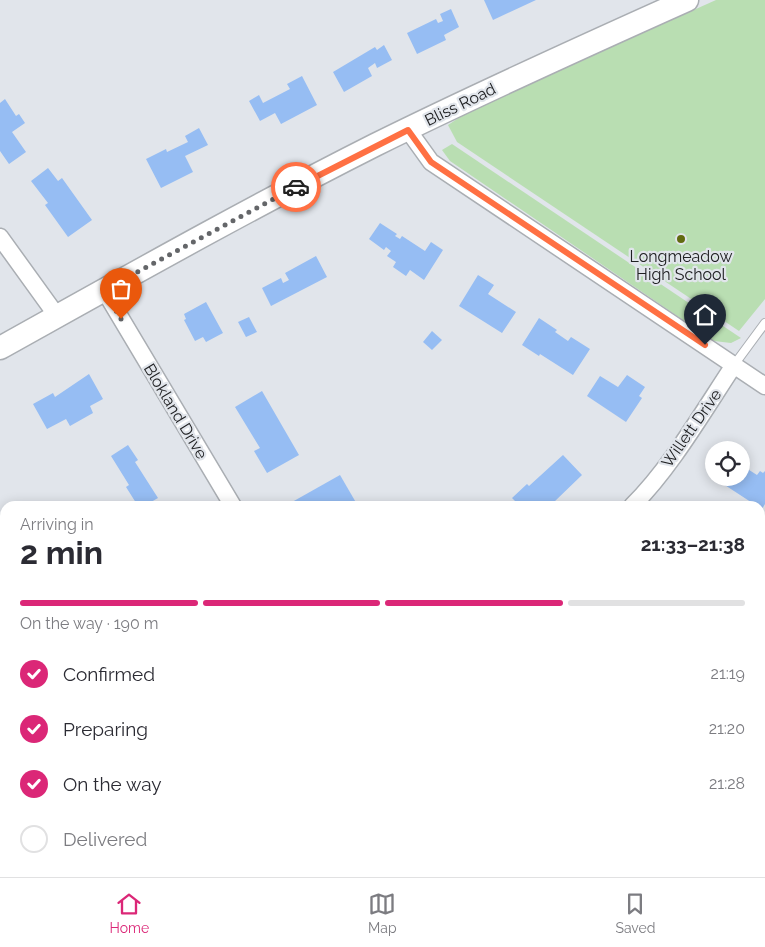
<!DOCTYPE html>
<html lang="en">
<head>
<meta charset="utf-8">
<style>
  :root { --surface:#fff; --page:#f7f7f7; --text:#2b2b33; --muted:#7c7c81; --line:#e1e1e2; --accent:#db2777 }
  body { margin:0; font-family:Raleway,sans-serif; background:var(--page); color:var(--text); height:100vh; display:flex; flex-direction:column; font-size:19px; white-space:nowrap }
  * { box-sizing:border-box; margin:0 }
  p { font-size:16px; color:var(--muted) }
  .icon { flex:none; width:28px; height:28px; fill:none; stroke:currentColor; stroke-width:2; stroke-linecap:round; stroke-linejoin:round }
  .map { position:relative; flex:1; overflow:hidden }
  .details { position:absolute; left:0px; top:501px; width:765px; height:376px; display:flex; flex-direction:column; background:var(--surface); border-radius:15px 15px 0 0; box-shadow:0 2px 12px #0003 }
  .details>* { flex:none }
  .controls { position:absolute; left:705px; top:441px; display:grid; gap:10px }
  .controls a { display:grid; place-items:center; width:45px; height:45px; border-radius:50%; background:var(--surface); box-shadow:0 2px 12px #0003; font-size:25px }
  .pin { position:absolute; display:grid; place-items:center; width:42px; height:42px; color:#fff; margin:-51px -21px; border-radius:50% 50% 50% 0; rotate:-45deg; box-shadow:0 0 5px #0007 }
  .pin .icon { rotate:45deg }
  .courier { position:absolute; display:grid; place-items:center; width:50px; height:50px; margin:-25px; border:4px solid #ff7043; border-radius:50%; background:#fff; color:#222; box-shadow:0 1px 6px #0007 }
  .summary em { font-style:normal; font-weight:700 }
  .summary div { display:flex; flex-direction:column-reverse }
  .summary { display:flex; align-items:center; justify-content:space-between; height:85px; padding:0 20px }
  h1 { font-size:32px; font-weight:700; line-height:38px }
  .bar { display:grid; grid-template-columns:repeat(4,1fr); gap:8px 5px; align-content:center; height:60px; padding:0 20px }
  .bar i { height:6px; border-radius:4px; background:var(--line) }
  .bar .on { background:var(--accent) }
  .bar p { grid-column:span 4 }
  ol { padding:0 20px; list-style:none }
  li { display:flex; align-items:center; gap:15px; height:55px }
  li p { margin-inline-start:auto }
  li .icon { padding:5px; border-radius:50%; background:var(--accent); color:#fff; stroke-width:4 }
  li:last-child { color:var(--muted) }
  li i { width:28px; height:28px; border:2px solid var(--line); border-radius:50% }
  .dock { display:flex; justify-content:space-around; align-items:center; height:70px; border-top:1px solid var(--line); background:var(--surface); font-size:14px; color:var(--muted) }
  .dock a { display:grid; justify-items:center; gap:2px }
  .dock .on { color:var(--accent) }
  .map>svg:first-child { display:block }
  .green { fill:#b9deb2 }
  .building { fill:#96bdf3 }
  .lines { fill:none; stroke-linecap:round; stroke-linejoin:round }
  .service-casing { stroke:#aaaeb3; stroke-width:10 }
  .minor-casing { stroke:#aaaeb3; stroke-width:19 }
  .secondary-casing { stroke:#aaaeb3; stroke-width:25 }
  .service { stroke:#fff; stroke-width:8 }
  .minor { stroke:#fff; stroke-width:16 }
  .secondary { stroke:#fff; stroke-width:22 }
  .done { stroke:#646669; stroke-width:5; stroke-dasharray:0 9 }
  .route { stroke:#ff7043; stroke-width:6 }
  .poi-dot { fill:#626b10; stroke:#e1e5eb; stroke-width:2 }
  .labels { text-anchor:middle; stroke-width:4.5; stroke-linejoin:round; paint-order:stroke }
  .street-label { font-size:16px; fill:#202123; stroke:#e1e5eb }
  .poi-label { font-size:16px; fill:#202123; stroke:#e1e5eb }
</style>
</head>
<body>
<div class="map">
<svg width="765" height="877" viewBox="0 0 765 877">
  <rect width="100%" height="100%" fill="#e1e5eb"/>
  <!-- green -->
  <g class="green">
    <path d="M716 0H765V299L739 331 457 142 448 125 463 115 499 97Z"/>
    <path d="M452 144 741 338 731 343 714 341 450 161 442 150Z"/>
  </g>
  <!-- building -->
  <g class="building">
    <path d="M484 0H536L493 20Z"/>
    <path d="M451 9 459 27 444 35 446 40 417 54 407 33 436 19 438 23 443 21 440 14Z"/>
    <path d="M384 45 392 60 377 68 375 63 368 68 372 76 344 92 333 72 375 47 377 50Z"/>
    <path d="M302 76 317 105 281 124 275 113 260 121 249 101 259 95 263 103 290 89 287 84Z"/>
    <path d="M5 99 16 116 19 114 25 123 12 132 26 152 9 164 0 151V103Z"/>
    <path d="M199 128 208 145 185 156 193 172 161 188 146 159 166 149 167 152 188 142 185 136Z"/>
    <path d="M48 168 58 181 62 178 92 220 68 237 45 205 48 203 31 181Z"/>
    <path d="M380 223 397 234 395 236 400 239 402 236 425 251 431 242 443 250 424 280 410 270 406 276 393 267 396 262 387 256 391 251 386 247 384 250 369 239Z"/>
    <path d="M316 256 327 277 271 306 262 288 281 278 283 283 289 280 285 273Z"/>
    <path d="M478 275 494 285 488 294 516 312 502 333 459 306Z"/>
    <path d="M206 302 223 333 206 342 203 337 195 341 184 320 186 319 184 314Z"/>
    <path d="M249 317 257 332 246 337 238 322Z"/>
    <path d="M539 318 557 330 555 332 568 341 571 337 590 349 573 375 540 354 539 356 522 345Z"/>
    <path d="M432 331 442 340 432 350 423 342Z"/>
    <path d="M89 374 103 399 90 406 93 413 70 426 66 419 47 429 33 404 53 393 55 397Z"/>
    <path d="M627 375 645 387 639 396 642 398 626 422 587 396 600 376 618 387Z"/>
    <path d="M262 391 299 455 267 473 254 451 260 448 235 407Z"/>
    <path d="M128 445 138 460 135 462 158 498 144 506H138L126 487 129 485 111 456Z"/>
    <path d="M563 455 582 475 554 502 556 504 554 506H520L512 498 527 484 529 486Z"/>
    <path d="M741 460 748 465 746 468 757 475 760 471 763 473 765 471V504L762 509 760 506H757L714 478H741Z"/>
    <path d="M340 475 358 506H285Z"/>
    <path d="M5 605V631L0 634V607Z"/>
    <path d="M5 668V704L0 693V671Z"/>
    <path d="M349 872H380L382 877H351Z"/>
    <path d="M503 872H529L531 875 535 872 537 877H506Z"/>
  </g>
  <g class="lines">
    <!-- service casing -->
    <g class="service-casing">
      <path id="service" d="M734 365 765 323"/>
    </g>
    <!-- minor casing -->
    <g class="minor-casing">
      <g id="minor">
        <path d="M408 130 431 162 765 386"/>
        <path d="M0 237 57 316"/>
        <path d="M104 290 233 506"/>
        <path d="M632 506C670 469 704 410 734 365"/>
        <path d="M760 784 765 779"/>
        <path d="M0 837 5 848"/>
        <path d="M17 872 19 877"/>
        <path d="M446 872 449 877"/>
        <path d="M661 877 666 872"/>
      </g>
    </g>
    <!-- secondary casing -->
    <g class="secondary-casing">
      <path id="secondary" d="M0 348C124 279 248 209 375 145 478 94 582 47 687 0"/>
    </g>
    <!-- service -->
    <use href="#service" class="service"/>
    <!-- minor -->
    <use href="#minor" class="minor"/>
    <!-- secondary -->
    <use href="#secondary" class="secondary"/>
  </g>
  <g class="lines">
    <!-- done -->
    <path class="done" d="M121 319 104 290 296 187"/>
    <!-- route -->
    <path class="route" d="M296 187 408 130 431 162 705 345"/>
  </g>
  <!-- markers -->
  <circle class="poi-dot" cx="681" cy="239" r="5"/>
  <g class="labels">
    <!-- street labels -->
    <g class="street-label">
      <text transform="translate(460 104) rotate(-26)" y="6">Bliss Road</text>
      <text transform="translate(176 411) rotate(59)" y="6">Blokland Drive</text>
      <text transform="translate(691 428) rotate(-55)" y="6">Willett Drive</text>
    </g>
    <!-- poi labels -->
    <g class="poi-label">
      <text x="681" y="262">Longmeadow<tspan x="681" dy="18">High School</tspan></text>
    </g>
  </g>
</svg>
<div class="controls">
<a><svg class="icon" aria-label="locate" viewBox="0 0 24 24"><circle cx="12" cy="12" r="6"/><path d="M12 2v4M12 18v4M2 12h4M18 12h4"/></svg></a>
</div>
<div class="pin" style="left:121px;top:319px;background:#ea580c"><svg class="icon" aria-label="bag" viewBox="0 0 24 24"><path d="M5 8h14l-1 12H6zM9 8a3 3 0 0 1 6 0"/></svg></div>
<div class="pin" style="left:705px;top:345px;background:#1f2937"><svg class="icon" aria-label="home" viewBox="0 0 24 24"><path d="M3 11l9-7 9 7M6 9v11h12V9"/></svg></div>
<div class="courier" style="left:296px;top:187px"><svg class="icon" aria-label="car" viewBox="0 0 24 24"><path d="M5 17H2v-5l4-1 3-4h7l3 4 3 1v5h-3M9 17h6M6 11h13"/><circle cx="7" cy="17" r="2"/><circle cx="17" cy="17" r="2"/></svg></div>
<section class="details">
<div class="summary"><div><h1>2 min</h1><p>Arriving in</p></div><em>21:33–21:38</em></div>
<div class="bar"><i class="on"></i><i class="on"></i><i class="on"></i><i></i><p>On the way · 190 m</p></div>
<ol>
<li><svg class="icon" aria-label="check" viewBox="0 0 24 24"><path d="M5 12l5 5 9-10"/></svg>Confirmed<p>21:19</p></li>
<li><svg class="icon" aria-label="check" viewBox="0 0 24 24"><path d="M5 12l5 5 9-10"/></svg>Preparing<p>21:20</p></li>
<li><svg class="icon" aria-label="check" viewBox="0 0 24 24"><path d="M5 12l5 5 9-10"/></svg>On the way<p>21:28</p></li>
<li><i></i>Delivered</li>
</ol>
</section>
</div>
<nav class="dock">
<a class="on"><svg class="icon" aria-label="home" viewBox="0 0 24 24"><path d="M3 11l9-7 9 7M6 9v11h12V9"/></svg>Home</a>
<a><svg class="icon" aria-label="map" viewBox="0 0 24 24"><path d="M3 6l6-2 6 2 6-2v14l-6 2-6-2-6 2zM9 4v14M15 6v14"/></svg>Map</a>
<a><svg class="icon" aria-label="saved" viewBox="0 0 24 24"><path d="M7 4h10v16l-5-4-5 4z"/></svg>Saved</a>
</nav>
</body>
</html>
